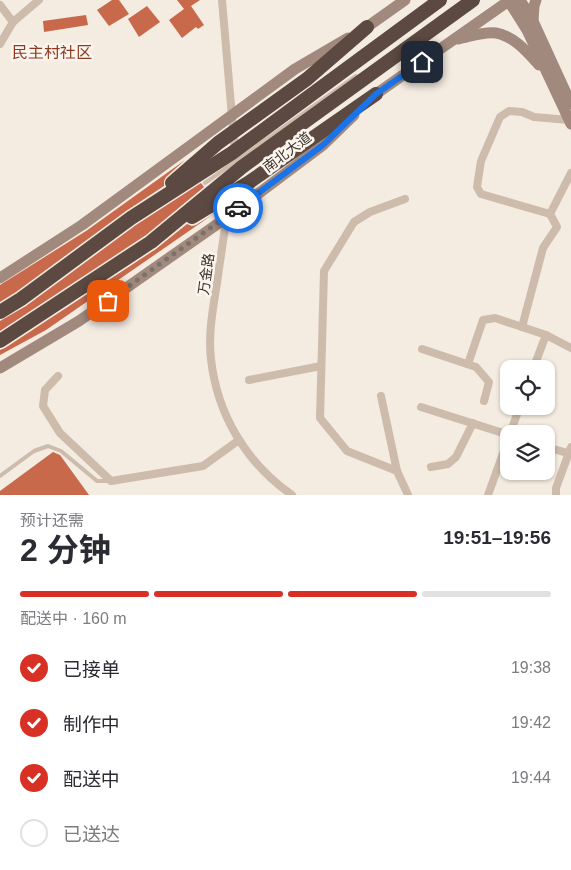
<!DOCTYPE html>
<html lang="zh">
<head>
<meta charset="utf-8">
<style>
  :root { --surface:#fff; --page:#f2f2f3; --text:#2b2b33; --muted:#7c7c81; --line:#e1e1e2; --accent:#d93025 }
  body { margin:0; font-family:Arial,"Noto Sans SC",sans-serif; background:var(--page); color:var(--text); height:100vh; display:flex; flex-direction:column; font-size:19px; white-space:nowrap }
  * { box-sizing:border-box; margin:0 }
  p { font-size:16px; color:var(--muted) }
  .icon { flex:none; width:28px; height:28px; fill:none; stroke:currentColor; stroke-width:2; stroke-linecap:round; stroke-linejoin:round }
  .map { position:relative; height:495px; overflow:hidden }
  .sheet { display:flex; flex-direction:column; background:var(--surface); flex:1 }
  .sheet>* { flex:none }
  .buttons { position:absolute; left:500px; top:360px; display:grid; gap:10px }
  .buttons a { display:grid; place-items:center; width:55px; height:55px; border-radius:10px; background:var(--surface); box-shadow:0 1px 4px #0004; font-size:25px }
  .pin { position:absolute; display:grid; place-items:center; width:42px; height:42px; color:#fff; margin:-21px; border-radius:10px; box-shadow:0 2px 8px #0006 }
  .courier { position:absolute; display:grid; place-items:center; width:50px; height:50px; margin:-25px; border:4px solid #1a73e8; border-radius:50%; background:#fff; color:#222; box-shadow:0 1px 6px #0007 }
  .headline em { font-style:normal; font-weight:700 }
  .headline div { display:flex; flex-direction:column-reverse }
  .headline { display:flex; align-items:center; justify-content:space-between; height:85px; padding:0 20px }
  h1 { font-size:32px; font-weight:700; line-height:38px }
  .bar { display:grid; grid-template-columns:repeat(4,1fr); gap:8px 5px; align-content:center; height:60px; padding:0 20px }
  .bar i { height:6px; border-radius:4px; background:var(--line) }
  .bar .selected { background:var(--accent) }
  .bar p { grid-column:span 4 }
  ol { padding:0 20px; list-style:none }
  li { display:flex; align-items:center; gap:15px; height:55px }
  li p { margin-inline-start:auto }
  li .icon { padding:5px; border-radius:50%; background:var(--accent); color:#fff; stroke-width:4 }
  li:last-child { color:var(--muted) }
  li i { width:28px; height:28px; border:2px solid var(--line); border-radius:50% }
  .map>svg:first-child { display:block }
  .building { fill:#c8694b }
  .lines { fill:none; stroke-linecap:round; stroke-linejoin:round }
  .lane { stroke:#cdbbac; stroke-width:4 }
  .street { stroke:#cdbbac; stroke-width:8 }
  .secondary { stroke:#a18a7d; stroke-width:11 }
  .lane-bridge { stroke:#cdbbac; stroke-width:4 }
  .secondary-bridge { stroke:#a18a7d; stroke-width:11 }
  .highway-bridge { stroke:#5c4a42; stroke-width:14 }
  .done { stroke:#7c716b; stroke-width:5; stroke-dasharray:0 9 }
  .route { stroke:#1a73e8; stroke-width:6 }
  .labels { text-anchor:middle; stroke-width:5; stroke-linejoin:round; paint-order:stroke }
  .street-label { font-size:14px; fill:#3b302b; stroke:#fbf5ee }
  .quarter-label { font-size:16px; fill:#8c3b22; stroke:#fbf5ee }
</style>
</head>
<body>
<div class="map">
<svg width="571" height="495" viewBox="0 0 571 495">
  <rect width="100%" height="100%" fill="#f4ebe1"/>
  <!-- building -->
  <g class="building">
    <path d="M112 0H119L129 14 109 26 97 10Z"/>
    <path d="M177 0H200L191 6 204 25 198 29 196 27 182 38 169 20 184 9Z"/>
    <path d="M147 6 160 22 139 37 128 19Z"/>
    <path d="M86 15 88 25 44 32 43 21Z"/>
    <path d="M185 160 166 177 164 181V186L126 211 16 292 0 302V285L86 231Z"/>
    <path d="M201 183 204 187 146 235 0 331V321L26 306 136 225Z"/>
    <path d="M215 213 46 330 0 355V350L5 348 156 249 187 224 192 226 196 225Z"/>
    <path d="M53 452 60 455 89 495H0V491Z"/>
  </g>
  <g class="lines">
    <!-- lane -->
    <path class="lane" d="M0 476 34 451 48 446 61 451 97 481H108"/>
    <!-- street -->
    <g class="street">
      <path d="M222 0 235 152"/>
      <path d="M0 5 13 22"/>
      <path d="M0 44 13 22 39 0"/>
      <path d="M230 193C226 223 221 253 217 283 213 308 208 334 211 359 217 414 246 463 292 495"/>
      <path d="M550 214 571 173"/>
      <path d="M522 327 543 248 557 227 550 214 481 194 477 187 481 161 500 117 509 111 522 112 534 117 569 120"/>
      <path d="M422 349 476 367 489 382 484 401"/>
      <path d="M468 364 483 320 495 318 546 335 571 348"/>
      <path d="M533 369 546 335"/>
      <path d="M58 376 45 390 43 406 60 433 111 481 203 466 239 440"/>
      <path d="M249 380 321 366"/>
      <path d="M381 396 397 471 408 495"/>
      <path d="M421 407 509 435"/>
      <path d="M510 434 520 406"/>
      <path d="M546 447 571 454"/>
      <path d="M431 467 448 464 456 457 473 423"/>
      <path d="M397 471 347 451 320 418 324 271 354 222 370 212 405 199"/>
      <path d="M488 495 509 437"/>
      <path d="M556 495V488L571 447"/>
    </g>
    <!-- secondary -->
    <g class="secondary">
      <path d="M508 0 527 30 571 124"/>
      <path d="M520 0 533 21 571 104"/>
      <path d="M533 21 534 6 536 0"/>
      <path d="M367 27 405 0"/>
      <path d="M458 39C469 37 484 31 496 33 514 36 528 53 539 65"/>
      <path d="M376 94 510 0"/>
    </g>
    <!-- lane-bridge -->
    <path class="lane-bridge" d="M205 183 356 76"/>
    <!-- secondary-bridge -->
    <g class="secondary-bridge">
      <path d="M0 278 82 225 295 69 348 38"/>
      <path d="M0 368 79 321 226 218 323 145 354 115"/>
    </g>
    <!-- highway-bridge -->
    <g class="highway-bridge">
      <path d="M172 183 218 143 307 79 367 27"/>
      <path d="M192 217 248 183 376 94"/>
      <path d="M0 312 21 299 131 218 232 153 440 0"/>
      <path d="M0 341 151 242 242 167 473 0"/>
    </g>
  </g>
  <g class="lines">
    <!-- done -->
    <path class="done" d="M108 301 238 208"/>
    <!-- route -->
    <path class="route" d="M238 208 323 145 376 94 422 62"/>
  </g>
  <g class="labels">
    <!-- street labels -->
    <g class="street-label">
      <text transform="translate(287 152) rotate(-37)" y="5">南北大道</text>
      <text transform="translate(206 274) rotate(-82)" y="5">万金路</text>
    </g>
    <!-- quarter labels -->
    <g class="quarter-label">
      <text x="52" y="58">民主村社区</text>
    </g>
  </g>
</svg>
<div class="buttons">
<a><svg class="icon" aria-label="locate" viewBox="0 0 24 24"><circle cx="12" cy="12" r="6"/><path d="M12 2v4M12 18v4M2 12h4M18 12h4"/></svg></a>
<a><svg class="icon" aria-label="layers" viewBox="0 0 24 24"><path d="M12 4l9 5-9 5-9-5zM3 14l9 5 9-5"/></svg></a>
</div>
<div class="pin" style="left:108px;top:301px;background:#ea580c"><svg class="icon" aria-label="bag" viewBox="0 0 24 24"><path d="M5 8h14l-1 12H6zM9 8a3 3 0 0 1 6 0"/></svg></div>
<div class="pin" style="left:422px;top:62px;background:#1f2937"><svg class="icon" aria-label="home" viewBox="0 0 24 24"><path d="M3 11l9-7 9 7M6 9v11h12V9"/></svg></div>
<div class="courier" style="left:238px;top:208px"><svg class="icon" aria-label="car" viewBox="0 0 24 24"><path d="M5 17H2v-5l4-1 3-4h7l3 4 3 1v5h-3M9 17h6M6 11h13"/><circle cx="7" cy="17" r="2"/><circle cx="17" cy="17" r="2"/></svg></div>
</div>
<section class="sheet">
<div class="headline"><div><h1>2 分钟</h1><p>预计还需</p></div><em>19:51–19:56</em></div>
<div class="bar"><i class="selected"></i><i class="selected"></i><i class="selected"></i><i></i><p>配送中 · 160 m</p></div>
<ol>
<li><svg class="icon" aria-label="check" viewBox="0 0 24 24"><path d="M5 12l5 5 9-10"/></svg>已接单<p>19:38</p></li>
<li><svg class="icon" aria-label="check" viewBox="0 0 24 24"><path d="M5 12l5 5 9-10"/></svg>制作中<p>19:42</p></li>
<li><svg class="icon" aria-label="check" viewBox="0 0 24 24"><path d="M5 12l5 5 9-10"/></svg>配送中<p>19:44</p></li>
<li><i></i>已送达</li>
</ol>
</section>
</body>
</html>
